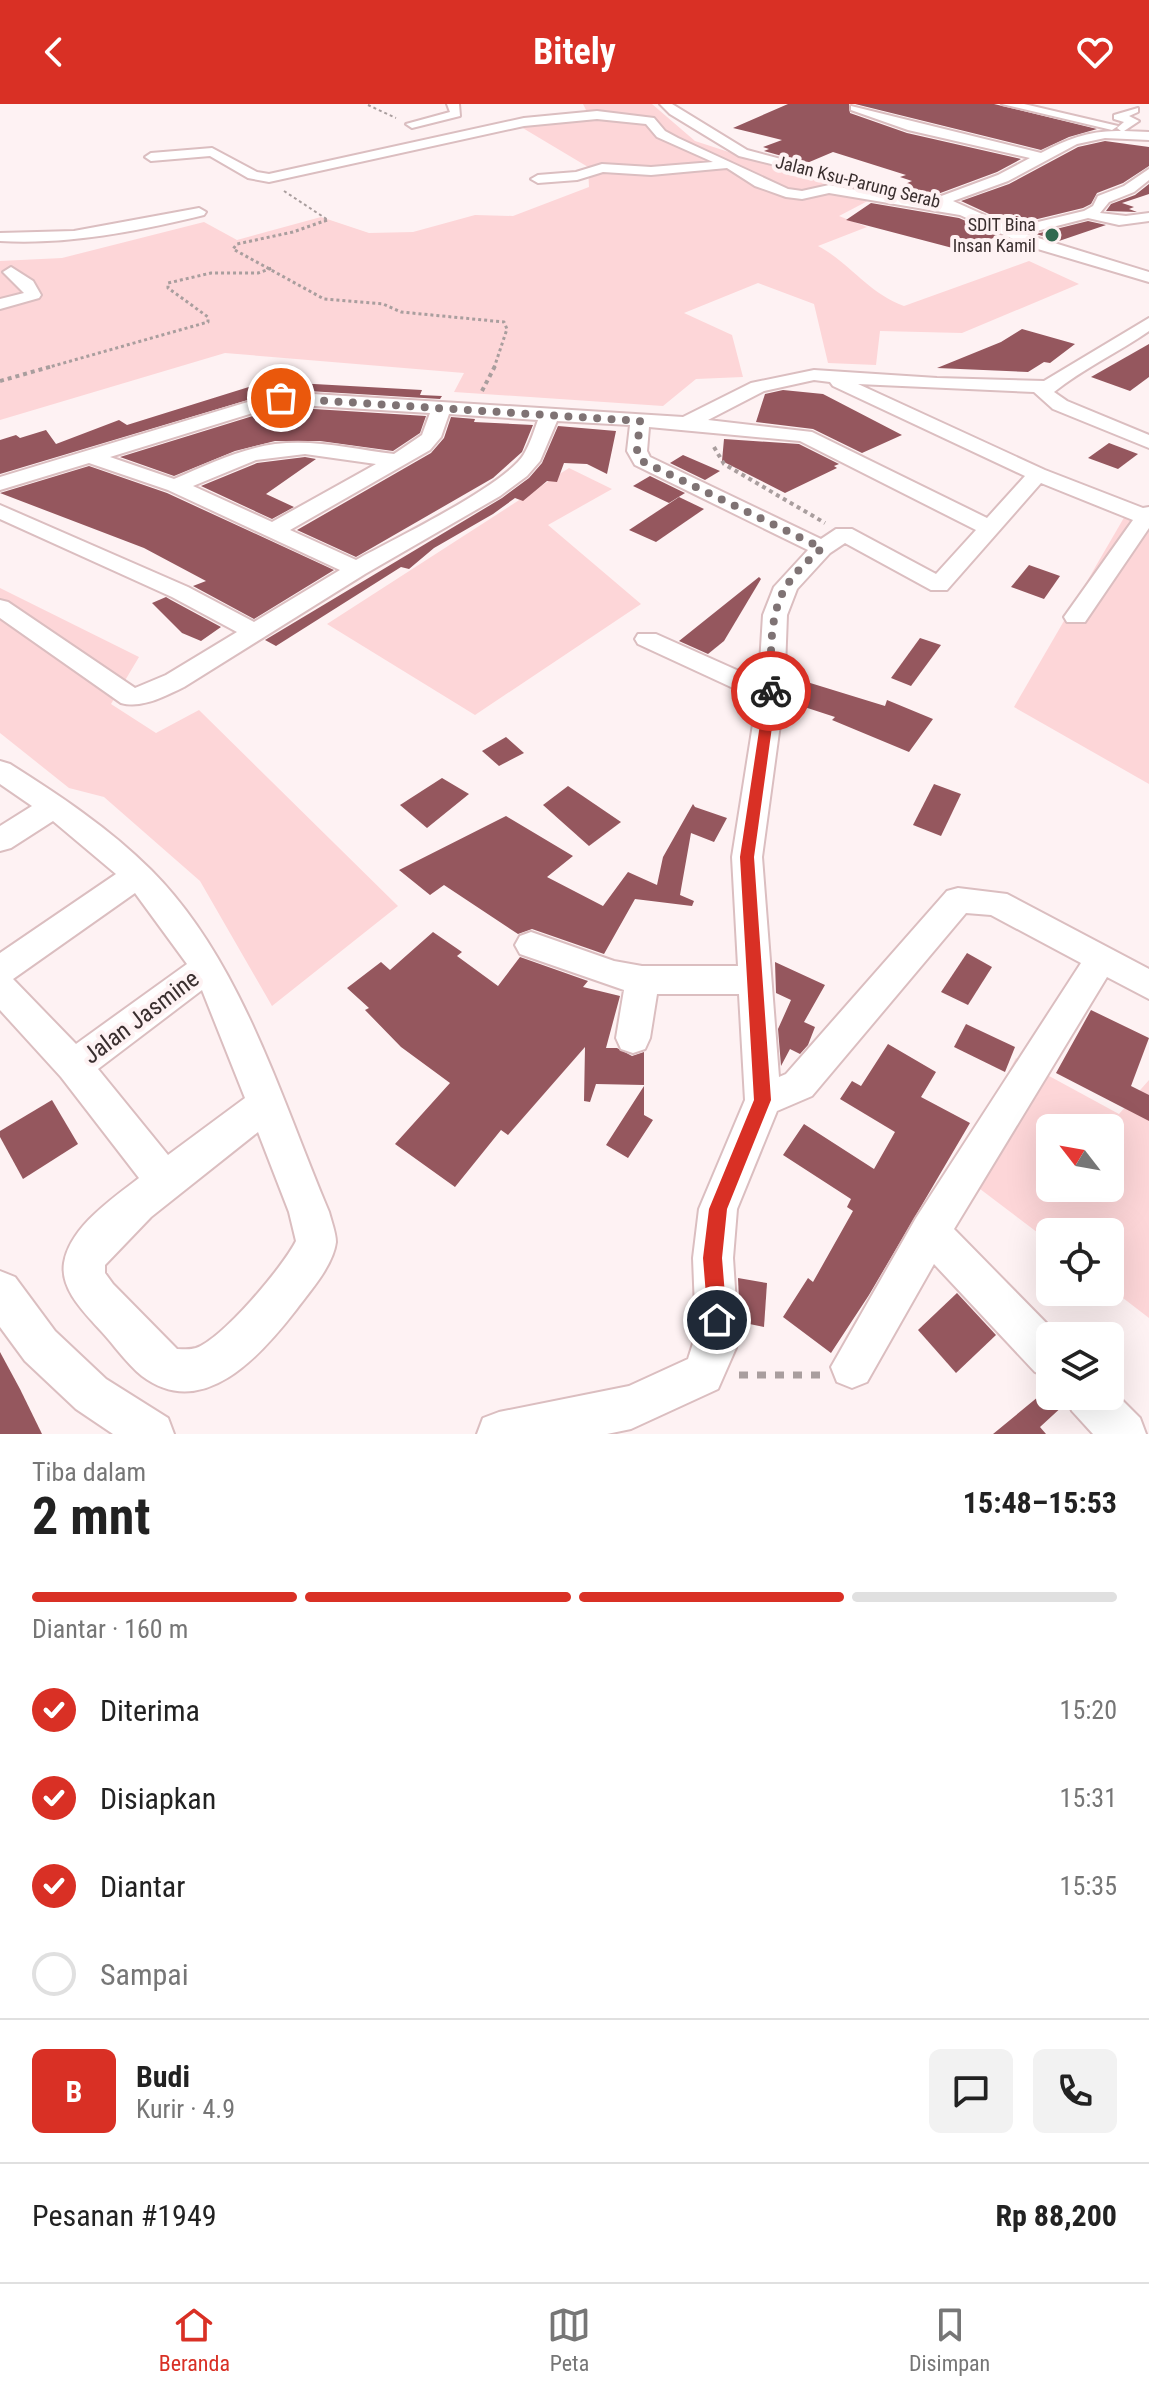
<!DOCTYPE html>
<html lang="id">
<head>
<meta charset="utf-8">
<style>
  :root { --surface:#fff; --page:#f2f2f2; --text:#222; --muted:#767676; --line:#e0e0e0; --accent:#d93025 }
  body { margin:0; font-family:"Roboto Condensed",sans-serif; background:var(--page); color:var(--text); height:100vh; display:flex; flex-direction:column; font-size:30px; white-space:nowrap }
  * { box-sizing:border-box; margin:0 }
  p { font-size:26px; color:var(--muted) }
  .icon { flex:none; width:44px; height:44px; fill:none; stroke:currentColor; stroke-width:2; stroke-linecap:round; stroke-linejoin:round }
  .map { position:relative; height:1330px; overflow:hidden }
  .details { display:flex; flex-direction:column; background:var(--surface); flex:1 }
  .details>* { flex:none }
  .needle { width:52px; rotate:301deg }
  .controls { position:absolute; left:1036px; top:1010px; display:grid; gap:16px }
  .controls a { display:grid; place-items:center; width:88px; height:88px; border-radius:12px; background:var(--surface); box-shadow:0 8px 32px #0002; font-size:40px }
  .pin { position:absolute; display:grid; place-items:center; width:68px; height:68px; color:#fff; margin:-34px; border:4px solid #fff; border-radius:50%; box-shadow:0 2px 8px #0007 }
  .courier { position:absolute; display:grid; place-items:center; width:80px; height:80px; margin:-40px; border:6px solid #d93025; border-radius:50%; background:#fff; color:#222; box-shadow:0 2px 10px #0007 }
  .overview em { font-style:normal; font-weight:700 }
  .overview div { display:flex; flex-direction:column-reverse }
  .overview { display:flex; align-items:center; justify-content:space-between; height:136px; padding:0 32px }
  h1 { font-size:52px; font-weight:700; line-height:60px }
  .bar { display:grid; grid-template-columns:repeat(4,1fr); gap:12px 8px; align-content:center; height:96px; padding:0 32px }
  .bar i { height:10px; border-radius:6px; background:var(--line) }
  .bar .selected { background:var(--accent) }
  .bar p { grid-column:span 4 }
  .line { display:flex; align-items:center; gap:20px; padding:0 32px; border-top:2px solid var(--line) }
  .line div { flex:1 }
  .round { display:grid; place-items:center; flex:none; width:84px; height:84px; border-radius:12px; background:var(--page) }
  ol { padding:0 32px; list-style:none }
  li { display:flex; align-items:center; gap:24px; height:88px }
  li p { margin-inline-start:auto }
  li .icon { padding:8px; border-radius:50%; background:var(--accent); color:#fff; stroke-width:4 }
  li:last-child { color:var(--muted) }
  li i { width:44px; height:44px; border:4px solid var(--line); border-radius:50% }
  header { display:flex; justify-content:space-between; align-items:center; height:104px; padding:0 32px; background:var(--accent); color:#fff; font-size:36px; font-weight:700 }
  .menu { display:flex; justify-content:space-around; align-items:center; height:112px; border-top:2px solid var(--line); background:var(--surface); font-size:22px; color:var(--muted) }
  .menu a { display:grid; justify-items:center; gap:4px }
  .menu .selected { color:var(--accent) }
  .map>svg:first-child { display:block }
  .green { fill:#fdd6d8; fill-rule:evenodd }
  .building { fill:#95575e }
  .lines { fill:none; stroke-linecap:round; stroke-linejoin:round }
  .minor-casing { stroke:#dbbec0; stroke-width:4 }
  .path-far3 { stroke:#a99e9e; stroke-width:2; stroke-dasharray:3 3; stroke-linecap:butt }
  .path-far2 { stroke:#a99e9e; stroke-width:3; stroke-dasharray:3 3; stroke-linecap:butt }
  .path-far1 { stroke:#a99e9e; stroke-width:4; stroke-dasharray:4 4; stroke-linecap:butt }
  .path { stroke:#a99e9e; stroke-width:7; stroke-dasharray:9 9; stroke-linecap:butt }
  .minor { fill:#fff; fill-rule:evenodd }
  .route { fill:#d93025 }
  .done { stroke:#7f7374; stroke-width:8; stroke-dasharray:0 14.4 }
  .poi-dot { fill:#316950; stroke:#fef2f3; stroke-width:3 }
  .labels { text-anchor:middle; stroke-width:8; stroke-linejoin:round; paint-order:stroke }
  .far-street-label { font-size:18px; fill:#3a2f2f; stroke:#fef2f3 }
  .far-poi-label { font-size:18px; fill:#3a2f2f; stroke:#fef2f3; text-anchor:end }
  .near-street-label { font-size:24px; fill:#3a2f2f; stroke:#fef2f3 }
</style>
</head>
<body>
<header><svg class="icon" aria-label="back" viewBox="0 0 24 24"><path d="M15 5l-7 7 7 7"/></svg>Bitely<svg class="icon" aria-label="heart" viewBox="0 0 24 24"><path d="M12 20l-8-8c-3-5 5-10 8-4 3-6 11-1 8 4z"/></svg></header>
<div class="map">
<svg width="1149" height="1330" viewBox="0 0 1149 1330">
  <rect width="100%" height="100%" fill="#fef2f3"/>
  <!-- green -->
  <g class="green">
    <path d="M583 0H652L695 37 784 66 881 90 839 112 867 123 818 142C850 159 868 189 904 202L1029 157 1079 180 962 229 880 227 876 261 828 259 814 200 758 179 684 209 732 231 743 273 696 275 663 302 454 288 464 269 225 249 0 316V157L62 154 204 118 237 136 321 113 369 129 413 128 475 111 513 112 589 83 588 63 511 17 587 8Z"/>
    <path d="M569 364 612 385 548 421 641 500 475 611 327 520Z"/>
    <path d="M1129 405 1149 413V680L1014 603Z"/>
    <path d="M0 484 139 553 111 600 156 629 199 606 398 802 272 902 200 777 104 693 69 684 0 629Z"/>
    <path d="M1016 954 1119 1010 1149 976V1214L1110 1184V1128H1050V1138L955 1066ZM1050 1024H1110V1084H1050Z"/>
  </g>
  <!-- building -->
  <g class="building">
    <path d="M788 0H849L850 9 907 29 1021 55 997 68 935 91 933 96 886 88 912 77 900 73 906 71 833 48 807 59 764 47 769 45 763 43 782 36 733 24Z"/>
    <path d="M855 0H994L1097 25 1069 33 1041 46Z"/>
    <path d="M1105 37 1149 43V62L1123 79 1097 89 1091 100 1083 104 1013 121 961 97 1009 80 1078 43Z"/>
    <path d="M1149 80V90L1122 99 1134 103 1129 105 1137 108 1106 107 1111 100 1135 91Z"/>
    <path d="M871 99 959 114 1033 147 993 134 964 147 846 116Z"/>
    <path d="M1088 117 1106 121 1059 137 1036 130Z"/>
    <path d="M1022 225 1075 240 1050 259 1044 258 1028 268 937 264 1001 238Z"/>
    <path d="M1149 240V273L1130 287 1091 273Z"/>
    <path d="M271 276 284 285 0 370V336L16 331 20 334 46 326 56 340 119 316 127 321Z"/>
    <path d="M296 279 422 286 420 291 442 292 440 295 292 286Z"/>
    <path d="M783 286 823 290 902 331 862 349 813 325 756 318 765 290Z"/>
    <path d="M282 303 426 312 420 329 393 347 320 337H275L235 347 174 372 120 353Z"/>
    <path d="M451 313 475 315 474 318 533 321 522 348 493 374 356 453 297 426 431 349 444 334Z"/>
    <path d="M558 322 616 327 607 370 587 360 564 359 557 378 547 377 523 397 515 394 493 410 434 444 409 465 401 463 276 542 265 536 502 394 529 374 542 359Z"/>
    <path d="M724 335 799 340 839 360 834 362 837 364 785 389 722 357Z"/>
    <path d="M1109 339 1138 350 1118 365 1088 354Z"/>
    <path d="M683 351 720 367 705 376 670 359Z"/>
    <path d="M305 353 316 355 266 390 294 403 272 415 201 382 257 359Z"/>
    <path d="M89 362 167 389 334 466 254 515 193 482 206 477 144 444 0 389Z"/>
    <path d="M650 372 685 389 669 399 633 382Z"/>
    <path d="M679 393 704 405 656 438 629 426Z"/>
    <path d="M1029 461 1060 472 1044 495 1011 483Z"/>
    <path d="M759 473 761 475 724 537 708 550 679 537Z"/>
    <path d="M166 493 171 496 221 523 201 537 182 529 152 499Z"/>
    <path d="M920 534 941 541 911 582 891 574Z"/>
    <path d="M794 574 885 602 887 596 933 615 909 648 832 616 835 613 786 597 787 584Z"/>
    <path d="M506 633 524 649 499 662 482 647Z"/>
    <path d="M442 674 469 690 427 724 400 701Z"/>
    <path d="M934 680 961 690 941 732 913 721Z"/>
    <path d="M568 682 621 718 589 742 543 701Z"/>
    <path d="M693 700 695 703 727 714 714 738 691 729 680 791 694 797 692 802 635 795 604 850 532 825 518 830 444 781 430 791 399 766 506 712 573 752 547 773 603 802 628 768 657 781 663 753Z"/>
    <path d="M433 828 462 848 457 852 498 882 520 853 588 877 583 883 620 892 606 944H617L632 952 644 948V981L596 980 590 998 584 997 585 943 508 1031 501 1026 455 1083 395 1040 450 979 401 943 365 906 369 904 347 884 381 858 390 866Z"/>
    <path d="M967 849 992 863 968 901 941 888Z"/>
    <path d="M775 858 825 881 804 918 815 923 808 941 800 950 790 945 781 962 778 925 791 896 776 889Z"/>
    <path d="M1091 906 1149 934 1131 982 1149 991V1017L1056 969Z"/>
    <path d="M966 920 1015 943 1005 968 954 943Z"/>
    <path d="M888 940 936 968 921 993 970 1019 869 1191 831 1249 783 1213 808 1174 813 1178 853 1107 847 1103 851 1095 783 1051 804 1020 874 1065 895 1028 840 995 852 977 861 982Z"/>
    <path d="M644 982V1011L653 1016 628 1054 606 1041Z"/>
    <path d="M52 996 78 1040 23 1075 0 1033V1027Z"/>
    <path d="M738 1174 767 1179 764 1223 740 1218Z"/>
    <path d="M957 1189 996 1231 956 1269 918 1226Z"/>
    <path d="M0 1248 20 1285 42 1330H0Z"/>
    <path d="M1050 1283V1292H1060L1065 1300 1040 1323 1046 1330H993Z"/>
  </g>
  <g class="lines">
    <!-- minor casing -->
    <g class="minor-casing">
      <g id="minor">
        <path d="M447 0H459L460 12 412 24 406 20 450 8Z"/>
        <path d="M660 0H672L747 46 860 76 853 80 739 52 670 10Z"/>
        <path d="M1002 0H1024L1118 22 1112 26Z"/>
        <path d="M851 2 1041 49C1067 35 1091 26 1121 27L1117 24 1124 18 1114 15V11L1138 4V8L1129 12 1139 17 1124 27 1149 28V36L1105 34 1077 40 1008 77 953 97 1013 124 1084 107 1093 102 1098 92 1124 82 1149 65V76L1134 88 1109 98 1100 109 1126 112 1149 109V117L1119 121 1088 114 1025 130 1149 168V178L1031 143 960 111 829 89 802 95 786 93 755 82 727 64 651 71 603 68 577 76 538 79 531 75 538 71 576 68 602 60 651 63 713 58 657 33 646 20 597 15 524 22 269 78 248 74 210 52 151 57 145 53 151 49 212 44 257 68 269 70 524 14 597 7 654 14 665 27 678 34 788 85 802 87 829 81 936 100V94L998 71 1030 54 908 26 851 6Z"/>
        <path d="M199 104 206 108 204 111C138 127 68 141 0 137V129L74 127Z"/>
        <path d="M11 163 33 177 41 191 39 194 0 205V195L24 189 3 168Z"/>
        <path d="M1149 214V227C1119 248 1082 265 1054 288L1067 297 1149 331V344L1053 305 1034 288 858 280 1045 366 1143 404 1149 403V424L1085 518H1067L1064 513 1133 416 1041 379 947 486H931L845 439 830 449 797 485 787 511 784 591 762 753 779 973 786 970 947 787 958 784 1007 790 1149 865V895L1107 873 954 1125 1059 1232H1050V1274L1035 1268 934 1160 867 1278 852 1284 837 1278 831 1263 916 1114 1081 859 991 811 966 809 812 992 777 1007 737 1105 733 1154 738 1230 736 1244 718 1285 631 1325 607 1330H477L483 1314 499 1308 629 1282 688 1255 696 1230 693 1154 699 1105 745 996 739 890H657L650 934 645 945 633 949 621 945 616 934 624 886 520 850 515 841 520 832 531 828 614 857 642 862H738L732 753 757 595 638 540 635 535 638 530H656L759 576 763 511 774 483 808 446 635 361 627 347 630 321 557 317 540 357 527 372 500 392 365 470 184 583C165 592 142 605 121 599L0 514V496L8 498 135 584 166 571 237 528 172 493 0 415V401L188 483 254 518 340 466 168 386 89 359 0 386V373L281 288 683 313 751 279 814 266 937 274 1044 277ZM814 276 830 278 833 282 1025 372 987 414 812 328 708 316 764 287ZM282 300 430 309 422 331 394 350C354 345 315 335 275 340 239 345 207 361 174 375L110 353ZM449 310 538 316C534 327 530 340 524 350 506 381 392 436 356 456L290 426 430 346 441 333ZM649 323 800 337 976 426 936 470 852 425H836L821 435 650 353 647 347ZM305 350 376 360 272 418 193 382 256 356Z"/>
        <path d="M0 657 10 660C59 691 109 724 151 766 241 856 280 992 329 1108 331 1116 336 1129 336 1138 333 1162 310 1187 296 1206 261 1251 203 1318 142 1272 126 1259 115 1242 101 1227 85 1209 60 1186 64 1159 70 1123 112 1095 139 1074L61 973 0 906V849L116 770 53 717 11 744 0 747V722L32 702 0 680ZM135 789 187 860 76 940 13 875ZM202 886 245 994 168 1051 98 965ZM258 1028 289 1108 296 1137C283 1163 223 1234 196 1244 190 1246 184 1245 177 1245L113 1180 105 1169V1161L151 1113Z"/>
        <path d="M0 1167 15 1173 55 1227 106 1275 168 1314 174 1330H113L76 1305 25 1257 0 1223Z"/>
        <path d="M1110 1284 1140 1314 1146 1330H1093L1072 1307 1065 1292H1110Z"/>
      </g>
    </g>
    <!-- path-far3 -->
    <g class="path-far3">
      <path d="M368 1 396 14"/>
      <path d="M284 87 328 116 323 118"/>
    </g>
    <!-- path-far2 -->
    <g class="path-far2">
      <path d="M327 116 293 128 237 140 233 145 324 195 383 200 401 208 504 218 507 225 494 264"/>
      <path d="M46 264 208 218V213L168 184V179L211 169H258L272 164"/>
    </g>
    <!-- path-far1 -->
    <g class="path-far1">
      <path d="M0 277 53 262"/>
      <path d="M482 287 495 262"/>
      <path d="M714 343 724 360 825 419"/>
    </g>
    <!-- path -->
    <path class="path" d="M739 1271H820"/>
    <!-- minor -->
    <use href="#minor" class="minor"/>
  </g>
  <!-- route -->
  <path class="route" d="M771 583 777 587 754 753 771 996 727 1105 722 1154 727 1216 724 1223 717 1225 711 1223 708 1216 703 1154 709 1105 754 996 740 753 765 587Z"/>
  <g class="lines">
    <!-- done -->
    <path class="done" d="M281 294 640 317 637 347 642 357 822 444C810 455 796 467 787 481 768 511 771 552 771 587"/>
  </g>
  <!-- markers -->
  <circle class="poi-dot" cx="1052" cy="131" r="8"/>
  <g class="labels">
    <!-- far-street labels -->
    <g class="far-street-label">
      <text transform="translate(858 78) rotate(14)" y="6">Jalan Ksu-Parung Serab</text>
    </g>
    <!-- far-poi labels -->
    <g class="far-poi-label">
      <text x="1036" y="127">SDIT Bina<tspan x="1036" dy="21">Insan Kamil</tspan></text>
    </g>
    <!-- near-street labels -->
    <g class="near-street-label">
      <text transform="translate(141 913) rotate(-37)" y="8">Jalan Jasmine</text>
    </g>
  </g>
</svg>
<div class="controls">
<a><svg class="needle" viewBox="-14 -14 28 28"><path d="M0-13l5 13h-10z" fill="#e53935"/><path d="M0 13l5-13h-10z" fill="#767676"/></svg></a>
<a><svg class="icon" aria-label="locate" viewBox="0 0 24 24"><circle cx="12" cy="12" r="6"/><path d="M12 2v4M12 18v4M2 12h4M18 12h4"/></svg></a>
<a><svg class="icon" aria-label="layers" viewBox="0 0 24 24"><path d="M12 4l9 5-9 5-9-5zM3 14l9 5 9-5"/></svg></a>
</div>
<div class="pin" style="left:281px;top:294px;background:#ea580c"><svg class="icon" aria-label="bag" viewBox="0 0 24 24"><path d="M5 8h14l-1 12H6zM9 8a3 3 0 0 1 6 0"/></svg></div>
<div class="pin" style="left:717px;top:1216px;background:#1f2937"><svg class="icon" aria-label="home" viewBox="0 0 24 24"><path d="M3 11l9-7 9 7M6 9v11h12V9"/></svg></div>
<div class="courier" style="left:771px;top:587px"><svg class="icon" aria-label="bike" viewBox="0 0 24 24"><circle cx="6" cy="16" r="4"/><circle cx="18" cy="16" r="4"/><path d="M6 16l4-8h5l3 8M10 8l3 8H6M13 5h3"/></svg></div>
</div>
<section class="details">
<div class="overview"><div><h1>2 mnt</h1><p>Tiba dalam</p></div><em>15:48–15:53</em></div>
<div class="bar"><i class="selected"></i><i class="selected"></i><i class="selected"></i><i></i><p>Diantar · 160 m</p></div>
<ol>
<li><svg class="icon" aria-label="check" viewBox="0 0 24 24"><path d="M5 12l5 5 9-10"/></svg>Diterima<p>15:20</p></li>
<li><svg class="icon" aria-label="check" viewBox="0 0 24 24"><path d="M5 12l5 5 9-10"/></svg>Disiapkan<p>15:31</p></li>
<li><svg class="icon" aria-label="check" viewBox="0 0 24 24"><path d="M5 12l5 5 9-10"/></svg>Diantar<p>15:35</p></li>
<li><i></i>Sampai</li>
</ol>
<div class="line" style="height:144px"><b class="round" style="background:var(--accent);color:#fff">B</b><div><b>Budi</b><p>Kurir · 4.9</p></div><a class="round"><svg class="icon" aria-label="chat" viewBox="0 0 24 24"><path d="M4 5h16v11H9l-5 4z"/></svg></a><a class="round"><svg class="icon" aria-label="phone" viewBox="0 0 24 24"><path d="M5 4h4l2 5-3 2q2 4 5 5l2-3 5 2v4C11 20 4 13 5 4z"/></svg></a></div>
<div class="line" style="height:104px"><div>Pesanan #1949</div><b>Rp 88,200</b></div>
</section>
<nav class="menu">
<a class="selected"><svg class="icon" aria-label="home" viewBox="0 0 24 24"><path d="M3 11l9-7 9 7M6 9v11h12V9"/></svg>Beranda</a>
<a><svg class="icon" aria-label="map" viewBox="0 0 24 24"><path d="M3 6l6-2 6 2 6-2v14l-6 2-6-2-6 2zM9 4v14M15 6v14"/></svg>Peta</a>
<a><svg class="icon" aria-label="saved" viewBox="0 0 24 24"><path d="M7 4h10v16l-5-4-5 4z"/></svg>Disimpan</a>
</nav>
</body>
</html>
